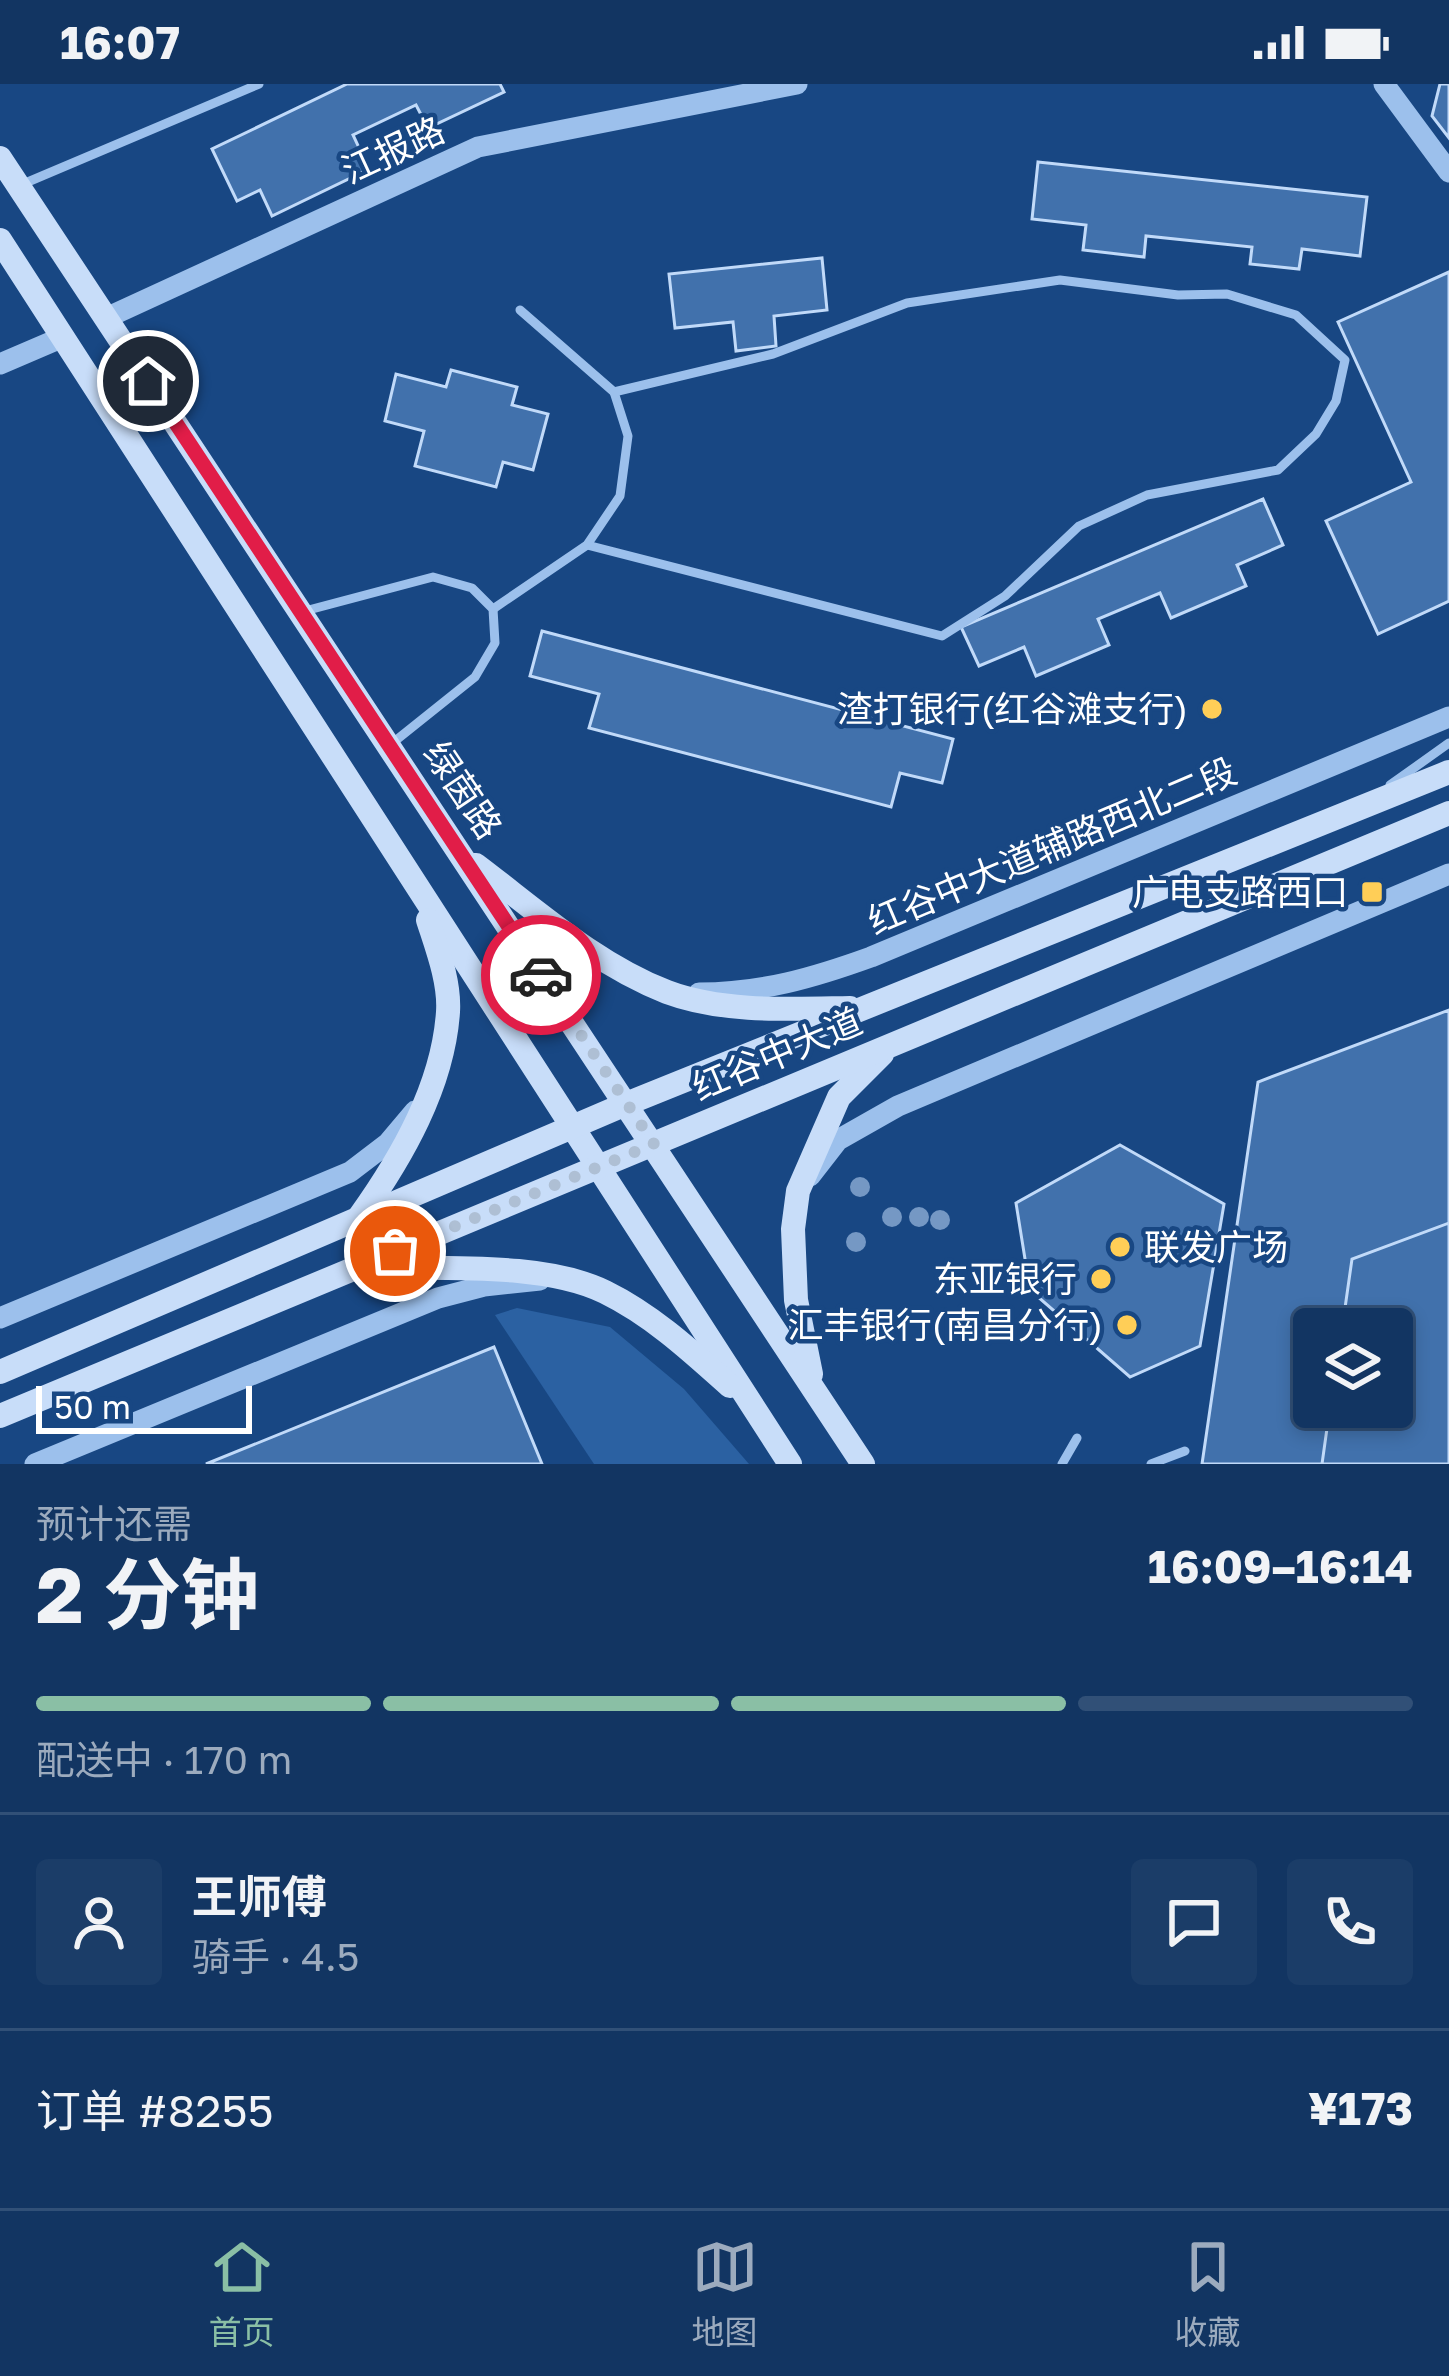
<!DOCTYPE html>
<html lang="zh">
<head>
<meta charset="utf-8">
<style>
  :root { --surface:#123562; --page:#1b3d68; --text:#f1f3f6; --muted:#9cabbe; --line:#315077; --accent:#8abfa5 }
  body { margin:0; font-family:"Golos Text","Noto Sans SC",sans-serif; background:var(--page); color:var(--text); height:100vh; display:flex; flex-direction:column; font-size:45px; white-space:nowrap }
  * { box-sizing:border-box; margin:0 }
  p { font-size:39px; color:var(--muted) }
  .icon { flex:none; width:66px; height:66px; fill:none; stroke:currentColor; stroke-width:2; stroke-linecap:round; stroke-linejoin:round }
  .map { position:relative; height:1380px; overflow:hidden }
  .details { display:flex; flex-direction:column; background:var(--surface); flex:1 }
  .details>* { flex:none }
  .fabs { position:absolute; left:1293px; top:1224px; display:grid; gap:24px }
  .fabs a { display:grid; place-items:center; width:120px; height:120px; border-radius:12px; background:var(--surface); box-shadow:0 6px 18px #0003,0 0 0 3px var(--line); font-size:60px }
  .scale { position:absolute; left:36px; bottom:30px; width:216px; box-sizing:border-box; padding-left:12px; border:6px solid #fff; border-top:0; font-size:33px; line-height:42px; white-space:nowrap; color:#fff; -webkit-text-stroke:9px #184783; paint-order:stroke }
  .pin { position:absolute; display:grid; place-items:center; width:102px; height:102px; color:#fff; margin:-51px; border:6px solid #fff; border-radius:50%; box-shadow:0 3px 12px #0007 }
  .courier { position:absolute; display:grid; place-items:center; width:120px; height:120px; margin:-60px; border:9px solid #e11d48; border-radius:50%; background:#fff; color:#222; box-shadow:0 3px 15px #0007 }
  .overview em { font-style:normal; font-weight:700 }
  .overview div { display:flex; flex-direction:column-reverse }
  .overview { display:flex; align-items:center; justify-content:space-between; height:204px; padding:0 36px }
  h1 { font-size:78px; font-weight:700; line-height:90px }
  .bar { display:grid; grid-template-columns:repeat(4,1fr); gap:18px 12px; align-content:center; height:144px; padding:0 36px }
  .bar i { height:15px; border-radius:9px; background:var(--line) }
  .bar .current { background:var(--accent) }
  .bar p { grid-column:span 4 }
  .line { display:flex; align-items:center; gap:30px; padding:0 36px; border-top:3px solid var(--line) }
  .line div { flex:1 }
  .round { display:grid; place-items:center; flex:none; width:126px; height:126px; border-radius:12px; background:var(--page) }
  .status { display:flex; justify-content:space-between; align-items:center; height:84px; padding:0 60px; background:var(--surface); direction:ltr }
  .status svg { height:33px; fill:currentColor }
  .menu { display:flex; justify-content:space-around; align-items:center; height:168px; border-top:3px solid var(--line); background:var(--surface); font-size:33px; color:var(--muted) }
  .menu a { display:grid; justify-items:center; gap:6px }
  .menu .current { color:var(--accent) }
  .map>svg:first-child { display:block }
  .green { fill:#2b61a2 }
  .building { fill:#4171ac; stroke:#c1daf9; stroke-width:3; fill-rule:evenodd }
  .lines { fill:none; stroke-linecap:round; stroke-linejoin:round }
  .service { stroke:#9cc0ec; stroke-width:9 }
  .tertiary { stroke:#9cc0ec; stroke-width:21 }
  .secondary { stroke:#c8ddf9; stroke-width:24 }
  .tree { fill:#7598c4 }
  .done { stroke:#aebfd4; stroke-width:12; stroke-dasharray:0 21.6 }
  .route { stroke:#e11d48; stroke-width:15 }
  .poi-dot { fill:#ffce57; stroke:#184783; stroke-width:4.5 }
  .labels { text-anchor:middle; stroke-width:9; stroke-linejoin:round; paint-order:stroke }
  .street-label { font-size:36px; fill:#fff; stroke:#184783 }
  .poi-label { font-size:36px; fill:#fff; stroke:#184783; text-anchor:end }
</style>
</head>
<body>
<div class="status"><b>16:07</b><svg viewBox="0 0 49 12"><path d="M0 12V9h3v3zM5 12V6h3v6zM10 12V3h3v9zM15 12V0h3v12zM26 1h20v11H26zM47 4h2v5h-2z"/></svg></div>
<div class="map">
<svg width="1449" height="1380" viewBox="0 0 1449 1380">
  <rect width="100%" height="100%" fill="#184783"/>
  <!-- green -->
  <path class="green" d="M517 1224 610 1243 684 1305 749 1380H594L495 1231Z"/>
  <!-- building -->
  <g class="building">
    <path d="M347 0H500L504 8 428 44 416 21 353 51 369 85 272 132 260 106 237 117 212 65Z"/>
    <path d="M1440 0H1449V54L1432 32Z"/>
    <path d="M1038 78 1367 113 1360 172 1302 165 1299 185 1250 180 1252 163 1146 152 1144 173 1083 166 1086 141 1032 135Z"/>
    <path d="M822 174 827 226 774 232 776 262 736 267 733 238 675 244 669 190Z"/>
    <path d="M1449 188V517L1378 550 1326 437 1411 398 1338 238Z"/>
    <path d="M451 286 517 303 512 321 548 330 533 386 503 378 496 403 415 382 424 347 385 337 396 290 446 303Z"/>
    <path d="M1263 415 1283 461 1237 481 1246 502 1171 534 1160 509 1098 535 1109 561 1036 592 1024 563 979 582 961 543Z"/>
    <path d="M542 547 953 655 942 699 900 689 891 723 589 644 599 610 530 592Z"/>
    <path d="M1449 926V1374L1433 1380H1202L1258 998ZM1314 1245H1392V1323H1314Z"/>
    <path d="M1120 1061 1224 1120 1200 1262 1130 1293 1030 1206 1016 1119Z"/>
    <path d="M1449 1139V1380H1322L1330 1323H1392V1245H1342L1352 1175Z"/>
    <path d="M494 1263 542 1380H206Z"/>
  </g>
  <g class="lines">
    <!-- service -->
    <g class="service">
      <path d="M23 100 259 0"/>
      <path d="M520 226 614 308 773 270 907 219 1060 196 1178 211 1227 210 1296 231 1345 276 1336 317 1316 350 1278 386 1147 411 1079 442 1005 512 942 552 587 461"/>
      <path d="M493 525 587 461 620 412 628 352 614 308"/>
      <path d="M301 528 433 493 472 504 493 525 495 559 475 593 390 661"/>
      <path d="M1390 701 1449 659"/>
      <path d="M1062 1380 1077 1354"/>
      <path d="M1151 1380 1185 1367"/>
    </g>
    <!-- tertiary -->
    <g class="tertiary">
      <path d="M1384 0 1449 88"/>
      <path d="M106 234 478 63 797 0"/>
      <path d="M0 280 63 253"/>
      <path d="M699 909C761 909 813 894 871 873L1449 633"/>
      <path d="M810 1092 838 1056 898 1022 1449 790"/>
      <path d="M0 1234 350 1088 388 1059 415 1027"/>
      <path d="M35 1380 438 1214 484 1202 540 1196"/>
    </g>
    <!-- secondary -->
    <g class="secondary">
      <path d="M0 74 863 1380"/>
      <path d="M0 156 790 1380"/>
      <path d="M476 781C537 827 595 880 667 908 723 929 792 925 850 924"/>
      <path d="M360 1132C402 1073 443 1002 448 928 450 898 437 864 428 836"/>
      <path d="M367 1183C438 1186 542 1177 605 1208 652 1231 691 1267 730 1302"/>
      <path d="M0 1288 626 1020 1449 688"/>
      <path d="M811 1290 796 1216 793 1145 798 1107 839 1013 882 970"/>
      <path d="M0 1332 1449 729"/>
    </g>
  </g>
  <!-- trees -->
  <g class="tree">
    <circle cx="860" cy="1103" r="10"/>
    <circle cx="892" cy="1133" r="10"/>
    <circle cx="919" cy="1133" r="10"/>
    <circle cx="940" cy="1136" r="10"/>
    <circle cx="856" cy="1158" r="10"/>
  </g>
  <g class="lines">
    <!-- done -->
    <path class="done" d="M395 1167 654 1060 541 891"/>
    <!-- route -->
    <path class="route" d="M148 297 541 891"/>
  </g>
  <!-- markers -->
  <g class="poi-dot">
    <circle cx="1212" cy="625" r="12"/>
    <rect x="1360" y="796" width="24" height="24" rx="6"/>
    <circle cx="1120" cy="1163" r="12"/>
    <circle cx="1101" cy="1195" r="12"/>
    <circle cx="1127" cy="1241" r="12"/>
  </g>
  <g class="labels">
    <!-- street labels -->
    <g class="street-label">
      <text transform="translate(393 66) rotate(-25)" y="13">江报路</text>
      <text transform="translate(463 706) rotate(56)" y="13">绿茵路</text>
      <text transform="translate(1052 762) rotate(-23)" y="13">红谷中大道辅路西北二段</text>
      <text transform="translate(777 970) rotate(-23)" y="13">红谷中大道</text>
    </g>
    <!-- poi labels -->
    <g class="poi-label">
      <text x="1188" y="638">渣打银行(红谷滩支行)</text>
      <text x="1348" y="821">广电支路西口</text>
      <text x="1144" y="1176" text-anchor="start">联发广场</text>
      <text x="1077" y="1208">东亚银行</text>
      <text x="1103" y="1254">汇丰银行(南昌分行)</text>
    </g>
  </g>
</svg>
<div class="fabs">
<a><svg class="icon" aria-label="layers" viewBox="0 0 24 24"><path d="M12 4l9 5-9 5-9-5zM3 14l9 5 9-5"/></svg></a>
</div>
<div class="scale">50 m</div>
<div class="pin" style="left:395px;top:1167px;background:#ea580c"><svg class="icon" aria-label="bag" viewBox="0 0 24 24"><path d="M5 8h14l-1 12H6zM9 8a3 3 0 0 1 6 0"/></svg></div>
<div class="pin" style="left:148px;top:297px;background:#1f2937"><svg class="icon" aria-label="home" viewBox="0 0 24 24"><path d="M3 11l9-7 9 7M6 9v11h12V9"/></svg></div>
<div class="courier" style="left:541px;top:891px"><svg class="icon" aria-label="car" viewBox="0 0 24 24"><path d="M5 17H2v-5l4-1 3-4h7l3 4 3 1v5h-3M9 17h6M6 11h13"/><circle cx="7" cy="17" r="2"/><circle cx="17" cy="17" r="2"/></svg></div>
</div>
<section class="details">
<div class="overview"><div><h1>2 分钟</h1><p>预计还需</p></div><em>16:09–16:14</em></div>
<div class="bar"><i class="current"></i><i class="current"></i><i class="current"></i><i></i><p>配送中 · 170 m</p></div>
<div class="line" style="height:216px"><a class="round"><svg class="icon" aria-label="person" viewBox="0 0 24 24"><circle cx="12" cy="8" r="4"/><path d="M4 21q1-7 8-7t8 7"/></svg></a><div><b>王师傅</b><p>骑手 · 4.5</p></div><a class="round"><svg class="icon" aria-label="chat" viewBox="0 0 24 24"><path d="M4 5h16v11H9l-5 4z"/></svg></a><a class="round"><svg class="icon" aria-label="phone" viewBox="0 0 24 24"><path d="M5 4h4l2 5-3 2q2 4 5 5l2-3 5 2v4C11 20 4 13 5 4z"/></svg></a></div>
<div class="line" style="height:156px"><div>订单 #8255</div><b>¥173</b></div>
</section>
<nav class="menu">
<a class="current"><svg class="icon" aria-label="home" viewBox="0 0 24 24"><path d="M3 11l9-7 9 7M6 9v11h12V9"/></svg>首页</a>
<a><svg class="icon" aria-label="map" viewBox="0 0 24 24"><path d="M3 6l6-2 6 2 6-2v14l-6 2-6-2-6 2zM9 4v14M15 6v14"/></svg>地图</a>
<a><svg class="icon" aria-label="saved" viewBox="0 0 24 24"><path d="M7 4h10v16l-5-4-5 4z"/></svg>收藏</a>
</nav>
</body>
</html>
